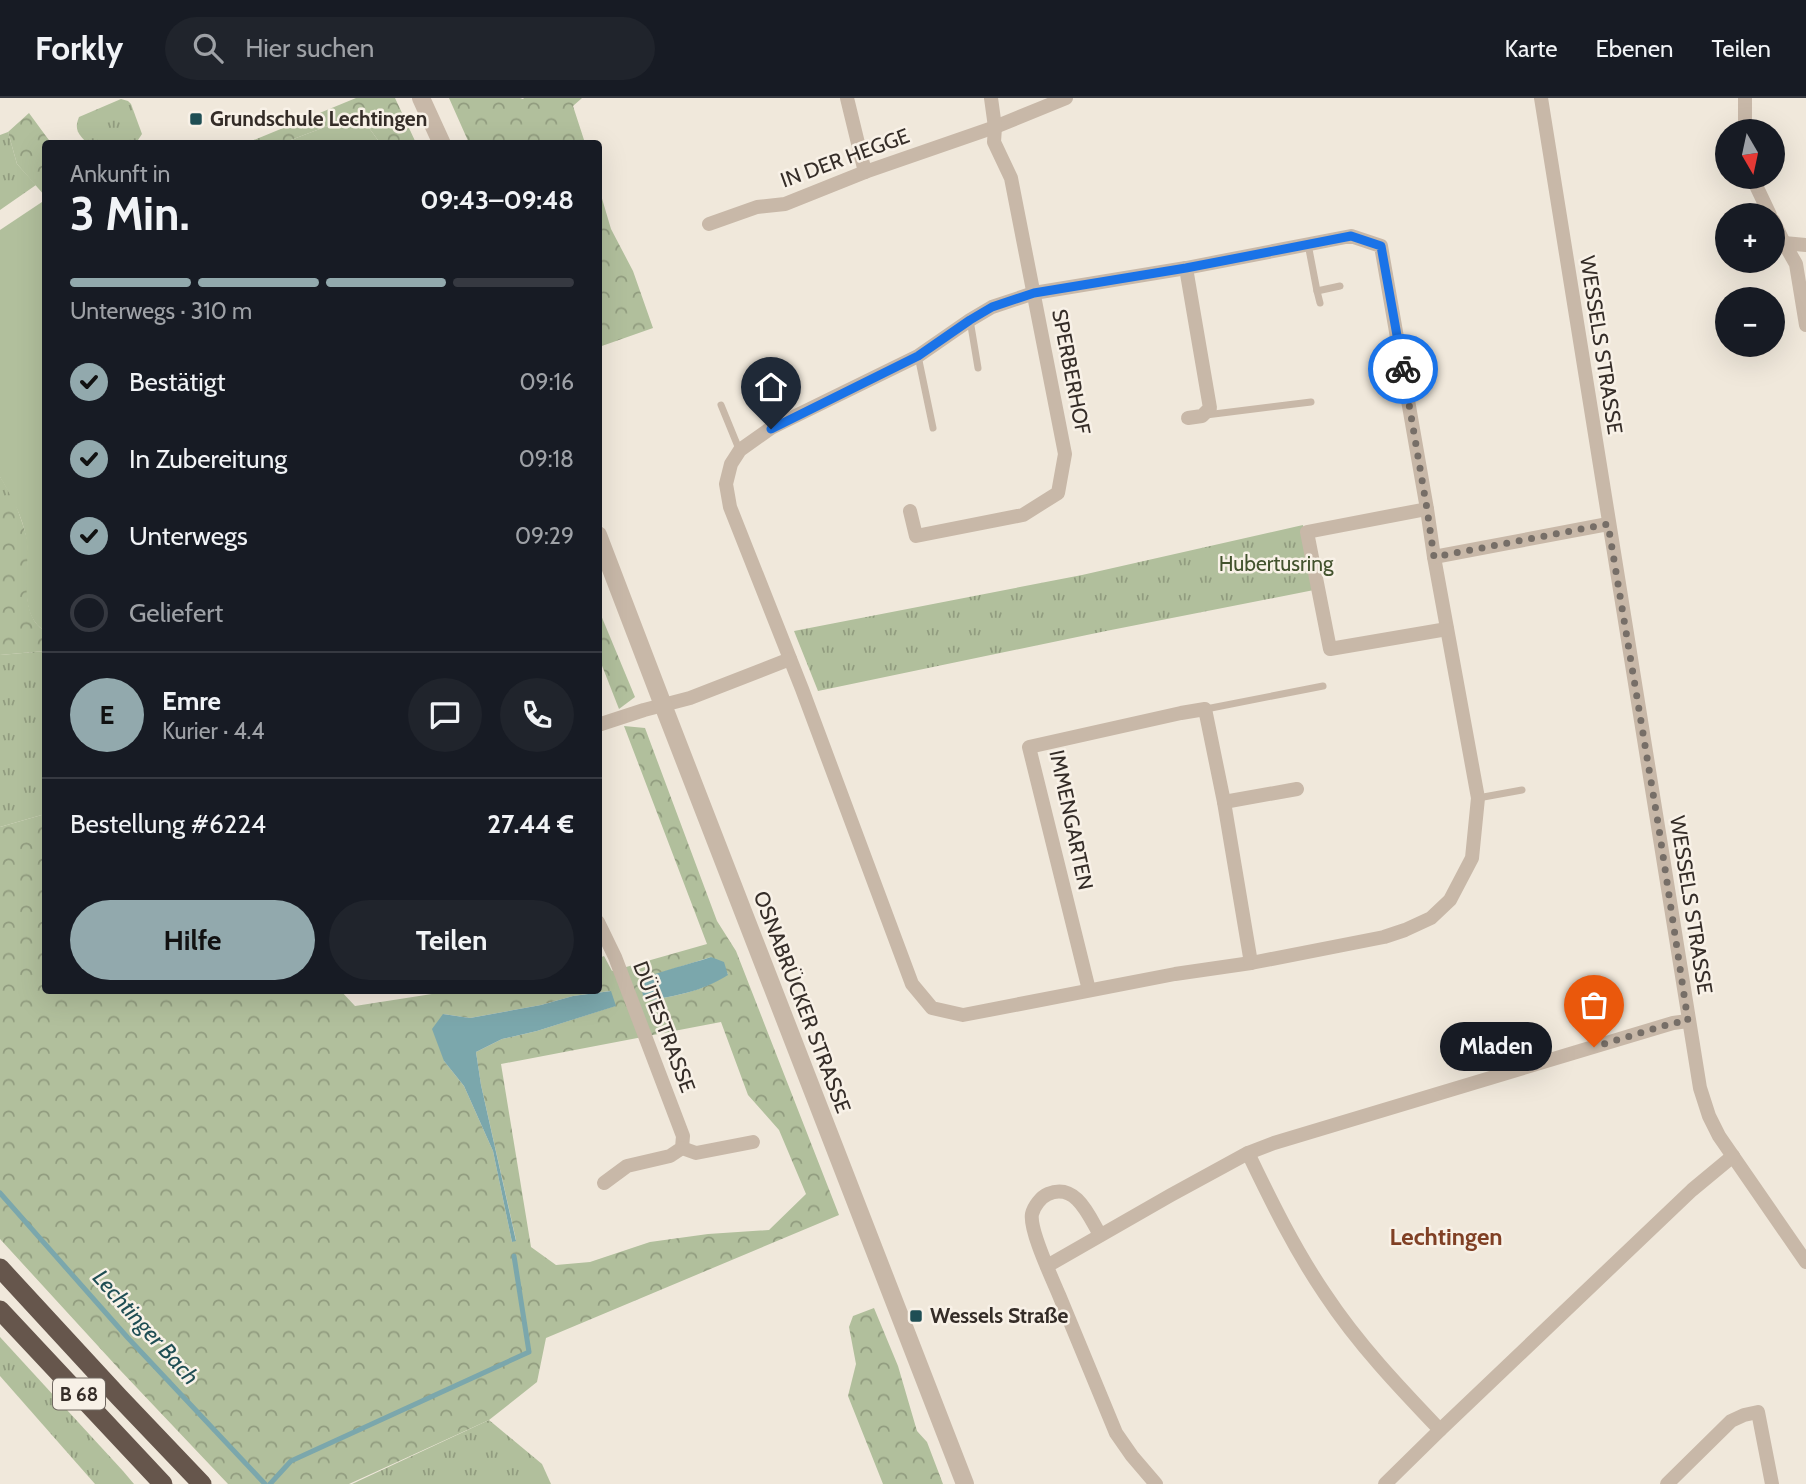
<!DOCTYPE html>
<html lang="de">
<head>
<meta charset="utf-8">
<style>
  :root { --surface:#171b24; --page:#20242c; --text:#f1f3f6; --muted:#9ea1a6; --line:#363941; --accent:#92a9ad }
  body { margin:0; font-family:Cabin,sans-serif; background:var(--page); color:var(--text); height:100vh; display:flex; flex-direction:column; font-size:26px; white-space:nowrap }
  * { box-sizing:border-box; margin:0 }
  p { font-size:23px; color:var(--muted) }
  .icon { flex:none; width:38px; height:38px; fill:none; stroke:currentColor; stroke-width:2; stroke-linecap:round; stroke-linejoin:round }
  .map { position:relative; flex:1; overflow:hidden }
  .side { position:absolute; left:42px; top:42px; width:560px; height:854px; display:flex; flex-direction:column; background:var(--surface); border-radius:7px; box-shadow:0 7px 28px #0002 }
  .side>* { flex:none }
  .needle { width:46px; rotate:171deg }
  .tools { position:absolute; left:1715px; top:21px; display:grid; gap:14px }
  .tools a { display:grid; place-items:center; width:70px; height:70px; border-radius:50%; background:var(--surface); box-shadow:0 7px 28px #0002; font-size:35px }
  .pin { position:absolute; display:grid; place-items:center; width:60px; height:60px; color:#fff; margin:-72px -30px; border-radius:50% 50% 50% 0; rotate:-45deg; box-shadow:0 0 7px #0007 }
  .pin .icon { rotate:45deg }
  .courier { position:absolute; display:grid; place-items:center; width:70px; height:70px; margin:-35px; border:5px solid #1a73e8; border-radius:50%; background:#fff; color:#222; box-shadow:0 2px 9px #0007 }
  .bubble { position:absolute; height:49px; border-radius:24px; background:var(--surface); box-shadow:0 7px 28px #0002; font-size:23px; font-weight:800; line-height:49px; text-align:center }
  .headline em { font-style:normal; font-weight:800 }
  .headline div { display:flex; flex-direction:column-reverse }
  .headline { display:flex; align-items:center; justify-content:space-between; height:119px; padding:0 28px }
  h1 { font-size:46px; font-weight:800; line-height:52px }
  .bar { display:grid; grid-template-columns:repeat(4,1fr); gap:10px 7px; align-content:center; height:84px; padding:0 28px }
  .bar i { height:9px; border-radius:5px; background:var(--line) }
  .bar .on { background:var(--accent) }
  .bar p { grid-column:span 4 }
  .line { display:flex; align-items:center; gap:18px; padding:0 28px; border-top:2px solid var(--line) }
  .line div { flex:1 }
  .round { display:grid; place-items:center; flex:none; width:74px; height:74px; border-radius:37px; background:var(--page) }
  ol { padding:0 28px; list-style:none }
  li { display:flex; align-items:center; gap:21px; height:77px }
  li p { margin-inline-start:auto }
  li .icon { padding:7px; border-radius:50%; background:var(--accent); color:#111; stroke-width:4 }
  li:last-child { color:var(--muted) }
  li i { width:38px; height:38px; border:4px solid var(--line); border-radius:50% }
  .button { display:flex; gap:14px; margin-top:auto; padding:14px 28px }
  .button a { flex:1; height:80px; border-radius:42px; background:var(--accent); color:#111; font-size:28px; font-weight:800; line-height:80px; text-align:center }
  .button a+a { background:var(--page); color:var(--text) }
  header { display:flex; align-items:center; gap:42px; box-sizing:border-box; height:98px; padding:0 35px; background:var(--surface); border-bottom:2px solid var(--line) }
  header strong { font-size:33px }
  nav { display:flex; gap:38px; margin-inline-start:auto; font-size:24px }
  .search { width:490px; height:63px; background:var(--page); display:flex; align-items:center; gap:18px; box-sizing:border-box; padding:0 24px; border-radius:38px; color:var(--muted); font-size:26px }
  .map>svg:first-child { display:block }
  .grass { fill:url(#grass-tufts) }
  .forest { fill:url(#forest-crowns); fill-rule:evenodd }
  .pitch { fill:#b1bf9c }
  .water { fill:#7ba7ac }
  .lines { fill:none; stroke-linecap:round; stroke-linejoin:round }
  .stream { stroke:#7ba7ac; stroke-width:5 }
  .service { stroke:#c8b8a8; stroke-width:7 }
  .minor { stroke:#c8b8a8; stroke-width:14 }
  .tertiary { stroke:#c8b8a8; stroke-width:18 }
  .trunk { stroke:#66564c; stroke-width:19 }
  .done { stroke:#766e67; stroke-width:7; stroke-dasharray:0 12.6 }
  .route { stroke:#1a73e8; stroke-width:9 }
  .poi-dot { fill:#1f4e54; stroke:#f8f1e7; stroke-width:2.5 }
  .labels { text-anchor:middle; stroke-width:5; stroke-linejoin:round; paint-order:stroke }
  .shield { fill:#f8f1e7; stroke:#706861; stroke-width:2 }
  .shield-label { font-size:19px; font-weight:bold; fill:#352d28 }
  .poi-label { font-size:21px; font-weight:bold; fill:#352d28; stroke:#f8f1e7; text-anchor:start }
  .street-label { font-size:21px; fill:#352d28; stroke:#f8f1e7 }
  .park-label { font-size:21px; fill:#42522d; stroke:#f8f1e7 }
  .water-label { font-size:23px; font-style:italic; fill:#1f4e54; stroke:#f8f1e7 }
  .quarter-label { font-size:24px; font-weight:bold; fill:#804025; stroke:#f8f1e7 }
</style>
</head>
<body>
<header>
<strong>Forkly</strong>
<div class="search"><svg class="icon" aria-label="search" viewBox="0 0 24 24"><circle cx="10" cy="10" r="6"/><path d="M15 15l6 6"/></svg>Hier suchen</div>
<nav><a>Karte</a><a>Ebenen</a><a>Teilen</a></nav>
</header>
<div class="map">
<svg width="1806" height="1386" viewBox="0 0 1806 1386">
  <defs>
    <pattern id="grass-tufts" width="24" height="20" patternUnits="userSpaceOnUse" patternTransform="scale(1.75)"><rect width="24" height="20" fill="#b1bf9c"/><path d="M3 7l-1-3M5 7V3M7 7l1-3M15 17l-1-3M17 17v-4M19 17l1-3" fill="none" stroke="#919c7f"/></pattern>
    <pattern id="forest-crowns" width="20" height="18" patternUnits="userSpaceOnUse" patternTransform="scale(1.75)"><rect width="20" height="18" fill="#b1bf9c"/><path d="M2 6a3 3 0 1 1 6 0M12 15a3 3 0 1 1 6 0" fill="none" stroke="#919c7f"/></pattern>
  </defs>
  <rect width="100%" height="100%" fill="#f0e8db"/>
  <!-- grass -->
  <g class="grass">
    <path d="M121 1 128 3 131 6 142 36 138 42 133 45H87C78 36 74 31 79 19Z"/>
    <path d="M8 34 17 66 36 87 0 112V37Z"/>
    <path d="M0 379 1 380 15 404H0Z"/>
    <path d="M1303 427 1314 492 1106 533 818 593 794 533 1082 477Z"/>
    <path d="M45 553V716L0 729V557Z"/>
    <path d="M0 1239 123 1373 134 1386H95L0 1278Z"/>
    <path d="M489 1322 542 1366 551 1386H352Z"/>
  </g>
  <!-- forest -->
  <g class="forest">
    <path d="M356 0H395L416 45H380L359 16 283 45 244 46Z"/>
    <path d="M449 0H520L523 1 524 0H582L573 8 585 45H469Z"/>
    <path d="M29 15 51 45 46 46 45 98 17 66 8 34Z"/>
    <path d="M598 87 611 131 633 173 653 230 599 249Z"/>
    <path d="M0 404H15C19 416 24 428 27 441 32 469 16 515 45 533V553L0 557Z"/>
    <path d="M598 510 635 599 619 611 599 560Z"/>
    <path d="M624 628 645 630 717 823 736 853 839 1117 546 1240 537 1284 489 1322 349 1386H228L120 1272 0 1141V729L45 716 46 892H340L355 908 451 893 598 892 599 860 604 858 612 873 707 846ZM711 859 728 876C701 894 676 898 644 903L641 881ZM610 893 615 908 537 933 502 941 476 954 481 987 516 1142 512 1144 493 1053 464 988 444 963 443 916 470 920 541 907 573 898ZM721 924 748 997 779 1032 806 1096 769 1132 708 1136 650 1144 590 1164 556 1167 531 1149 501 966Z"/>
    <path d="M874 1210 898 1268 917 1333 927 1344 943 1386H883L848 1298 856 1266 849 1229 853 1218Z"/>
  </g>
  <!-- pitch -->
  <g class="pitch">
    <path d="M359 16 380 45H283Z"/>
    <path d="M45 102V533C15 515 32 468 26 439 22 417 11 398 0 379V132Z"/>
  </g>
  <!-- water -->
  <g class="water">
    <path d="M711 859 724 864 728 877C701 894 676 898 644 903L640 882C663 872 687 867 711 859Z"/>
    <path d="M611 893 616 908 537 933 502 941 476 954 481 987 516 1143 512 1144 493 1053 464 988 444 963 432 931 443 916 470 920 541 907 573 898Z"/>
  </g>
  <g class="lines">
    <!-- stream -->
    <g class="stream">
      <path d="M0 1095 128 1240 265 1386"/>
      <path d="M270 1386 291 1363 529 1254 514 1158"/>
    </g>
    <!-- service -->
    <g class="service">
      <path d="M1308 146 1317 193 1340 188"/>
      <path d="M1317 193 1320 205"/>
      <path d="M970 222 978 270"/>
      <path d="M918 258 933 330"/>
      <path d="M721 307 739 351"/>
      <path d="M1206 317 1311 304"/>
      <path d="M1206 611 1323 588"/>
      <path d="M1478 700 1522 692"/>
    </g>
    <!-- minor -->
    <g class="minor">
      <path d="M847 0 865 74"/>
      <path d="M1541 0 1700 990 1709 1018 1719 1038 1806 1164"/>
      <path d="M1745 33V0"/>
      <path d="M1752 79 1770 117"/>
      <path d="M1773 122 1784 145 1796 166 1806 227"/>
      <path d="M709 126 757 109 785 106 865 74 995 29 1066 0"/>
      <path d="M1351 138 1381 148 1427 411 1434 459 1478 700 1472 760 1450 802 1431 820 1405 832 1384 839 1251 865 1175 876 963 917 932 910 912 886 802 591 730 409 726 386 731 366 740 352 771 330 918 258 970 222 992 209 1034 195 1186 170Z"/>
      <path d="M1784 145 1806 147"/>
      <path d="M1186 170 1210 310 1202 318 1188 320"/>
      <path d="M1427 411 1307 434 1330 551 1447 531"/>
      <path d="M910 413 916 438 1023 417 1058 395 1065 356 1011 80 994 44 995 29 991 0"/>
      <path d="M1434 459 1608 426"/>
      <path d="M598 627 644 612 690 600 790 561"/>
      <path d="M1224 704 1297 691"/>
      <path d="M598 824 615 859 683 1038 682 1050 670 1058 627 1068 604 1085"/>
      <path d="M1089 892 1029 649 1181 615 1205 611 1224 704 1251 865"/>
      <path d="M682 1050 696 1055 753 1044"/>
      <path d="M1248 1055C1271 1103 1295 1152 1325 1196 1358 1246 1399 1289 1440 1332"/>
      <path d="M1100 1137C1089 1118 1076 1084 1048 1096 1041 1099 1034 1108 1032 1116 1029 1132 1052 1180 1059 1197 1078 1243 1097 1289 1116 1335L1132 1358 1156 1386"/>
      <path d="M1047 1168 1171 1097 1248 1055 1274 1045 1673 925 1688 923"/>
      <path d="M1385 1386 1440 1332 1692 1092 1733 1058"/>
      <path d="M1667 1386 1731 1323 1744 1317 1758 1314 1772 1386"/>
    </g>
    <!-- tertiary -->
    <g class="tertiary">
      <path d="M421 0 442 46"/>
      <path d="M598 437 663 607 965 1386"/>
    </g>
    <!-- trunk -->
    <g class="trunk">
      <path d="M0 1170 119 1299 202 1386"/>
      <path d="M0 1212 163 1386"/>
    </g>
  </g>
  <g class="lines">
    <!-- done -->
    <path class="done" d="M1403 271 1427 411 1434 459 1608 426 1659 731 1688 923 1673 925 1594 949"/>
    <!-- route -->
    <path class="route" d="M771 331 918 258 970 222 992 209 1034 195 1186 170 1351 138 1381 148 1403 271"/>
  </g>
  <!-- markers -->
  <g class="poi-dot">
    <rect x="189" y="14" width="14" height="14" rx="3.5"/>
    <rect x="909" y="1211" width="14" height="14" rx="3.5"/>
  </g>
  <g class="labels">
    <!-- shield labels -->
    <rect class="shield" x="53" y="1280.5" width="52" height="31" rx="5"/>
    <g class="shield-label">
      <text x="79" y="1303">B 68</text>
    </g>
    <!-- poi labels -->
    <g class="poi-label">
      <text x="210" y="28">Grundschule Lechtingen</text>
      <text x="930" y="1225">Wessels Straße</text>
    </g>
    <!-- street labels -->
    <g class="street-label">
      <text transform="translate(845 60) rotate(-20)" y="7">IN DER HEGGE</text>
      <text transform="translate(1601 247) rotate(81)" y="7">WESSELS STRASSE</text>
      <text transform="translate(1071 274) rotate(79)" y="7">SPERBERHOF</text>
      <text transform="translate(1071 722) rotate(78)" y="7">IMMENGARTEN</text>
      <text transform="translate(1691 807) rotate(81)" y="7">WESSELS STRASSE</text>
      <text transform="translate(802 904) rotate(69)" y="7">OSNABRÜCKER STRASSE</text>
      <text transform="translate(664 929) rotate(69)" y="7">DÜTESTRASSE</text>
    </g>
    <!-- park labels -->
    <g class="park-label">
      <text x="1276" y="473">Hubertusring</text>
    </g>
    <!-- water labels -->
    <g class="water-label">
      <text transform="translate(146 1229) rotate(48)" y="8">Lechtinger Bach</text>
    </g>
    <!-- quarter labels -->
    <g class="quarter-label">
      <text x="1446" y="1147">Lechtingen</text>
    </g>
  </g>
</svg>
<div class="tools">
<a><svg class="needle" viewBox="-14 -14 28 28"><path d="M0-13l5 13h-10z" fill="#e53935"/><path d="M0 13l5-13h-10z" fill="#9ea1a6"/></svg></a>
<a>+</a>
<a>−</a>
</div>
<div class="pin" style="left:1594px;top:949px;background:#ea580c"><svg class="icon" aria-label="bag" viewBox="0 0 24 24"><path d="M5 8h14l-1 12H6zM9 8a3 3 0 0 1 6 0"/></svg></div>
<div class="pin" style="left:771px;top:331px;background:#1f2937"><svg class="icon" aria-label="home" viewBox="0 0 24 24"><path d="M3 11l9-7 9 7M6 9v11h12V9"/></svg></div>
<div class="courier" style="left:1403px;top:271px"><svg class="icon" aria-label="bike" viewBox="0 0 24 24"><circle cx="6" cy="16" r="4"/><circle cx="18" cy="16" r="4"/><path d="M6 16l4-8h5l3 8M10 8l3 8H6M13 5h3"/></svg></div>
<div class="bubble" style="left:1440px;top:924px;width:112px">Mladen</div>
<section class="side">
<div class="headline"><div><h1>3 Min.</h1><p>Ankunft in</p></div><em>09:43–09:48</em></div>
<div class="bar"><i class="on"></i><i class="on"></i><i class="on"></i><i></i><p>Unterwegs · 310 m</p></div>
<ol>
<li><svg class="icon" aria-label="check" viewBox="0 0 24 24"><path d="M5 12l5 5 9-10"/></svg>Bestätigt<p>09:16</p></li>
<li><svg class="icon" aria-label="check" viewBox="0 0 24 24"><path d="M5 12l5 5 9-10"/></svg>In Zubereitung<p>09:18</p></li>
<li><svg class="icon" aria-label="check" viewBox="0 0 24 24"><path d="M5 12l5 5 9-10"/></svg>Unterwegs<p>09:29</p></li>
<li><i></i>Geliefert</li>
</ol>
<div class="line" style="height:126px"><b class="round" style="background:var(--accent);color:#111">E</b><div><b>Emre</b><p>Kurier · 4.4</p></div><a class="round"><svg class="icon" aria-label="chat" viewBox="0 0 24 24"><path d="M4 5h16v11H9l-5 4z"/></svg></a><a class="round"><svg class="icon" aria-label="phone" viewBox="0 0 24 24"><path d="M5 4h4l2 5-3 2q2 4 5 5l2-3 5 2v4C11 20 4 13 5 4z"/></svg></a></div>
<div class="line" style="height:91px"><div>Bestellung #6224</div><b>27.44 €</b></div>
<div class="button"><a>Hilfe</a><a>Teilen</a></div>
</section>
</div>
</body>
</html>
